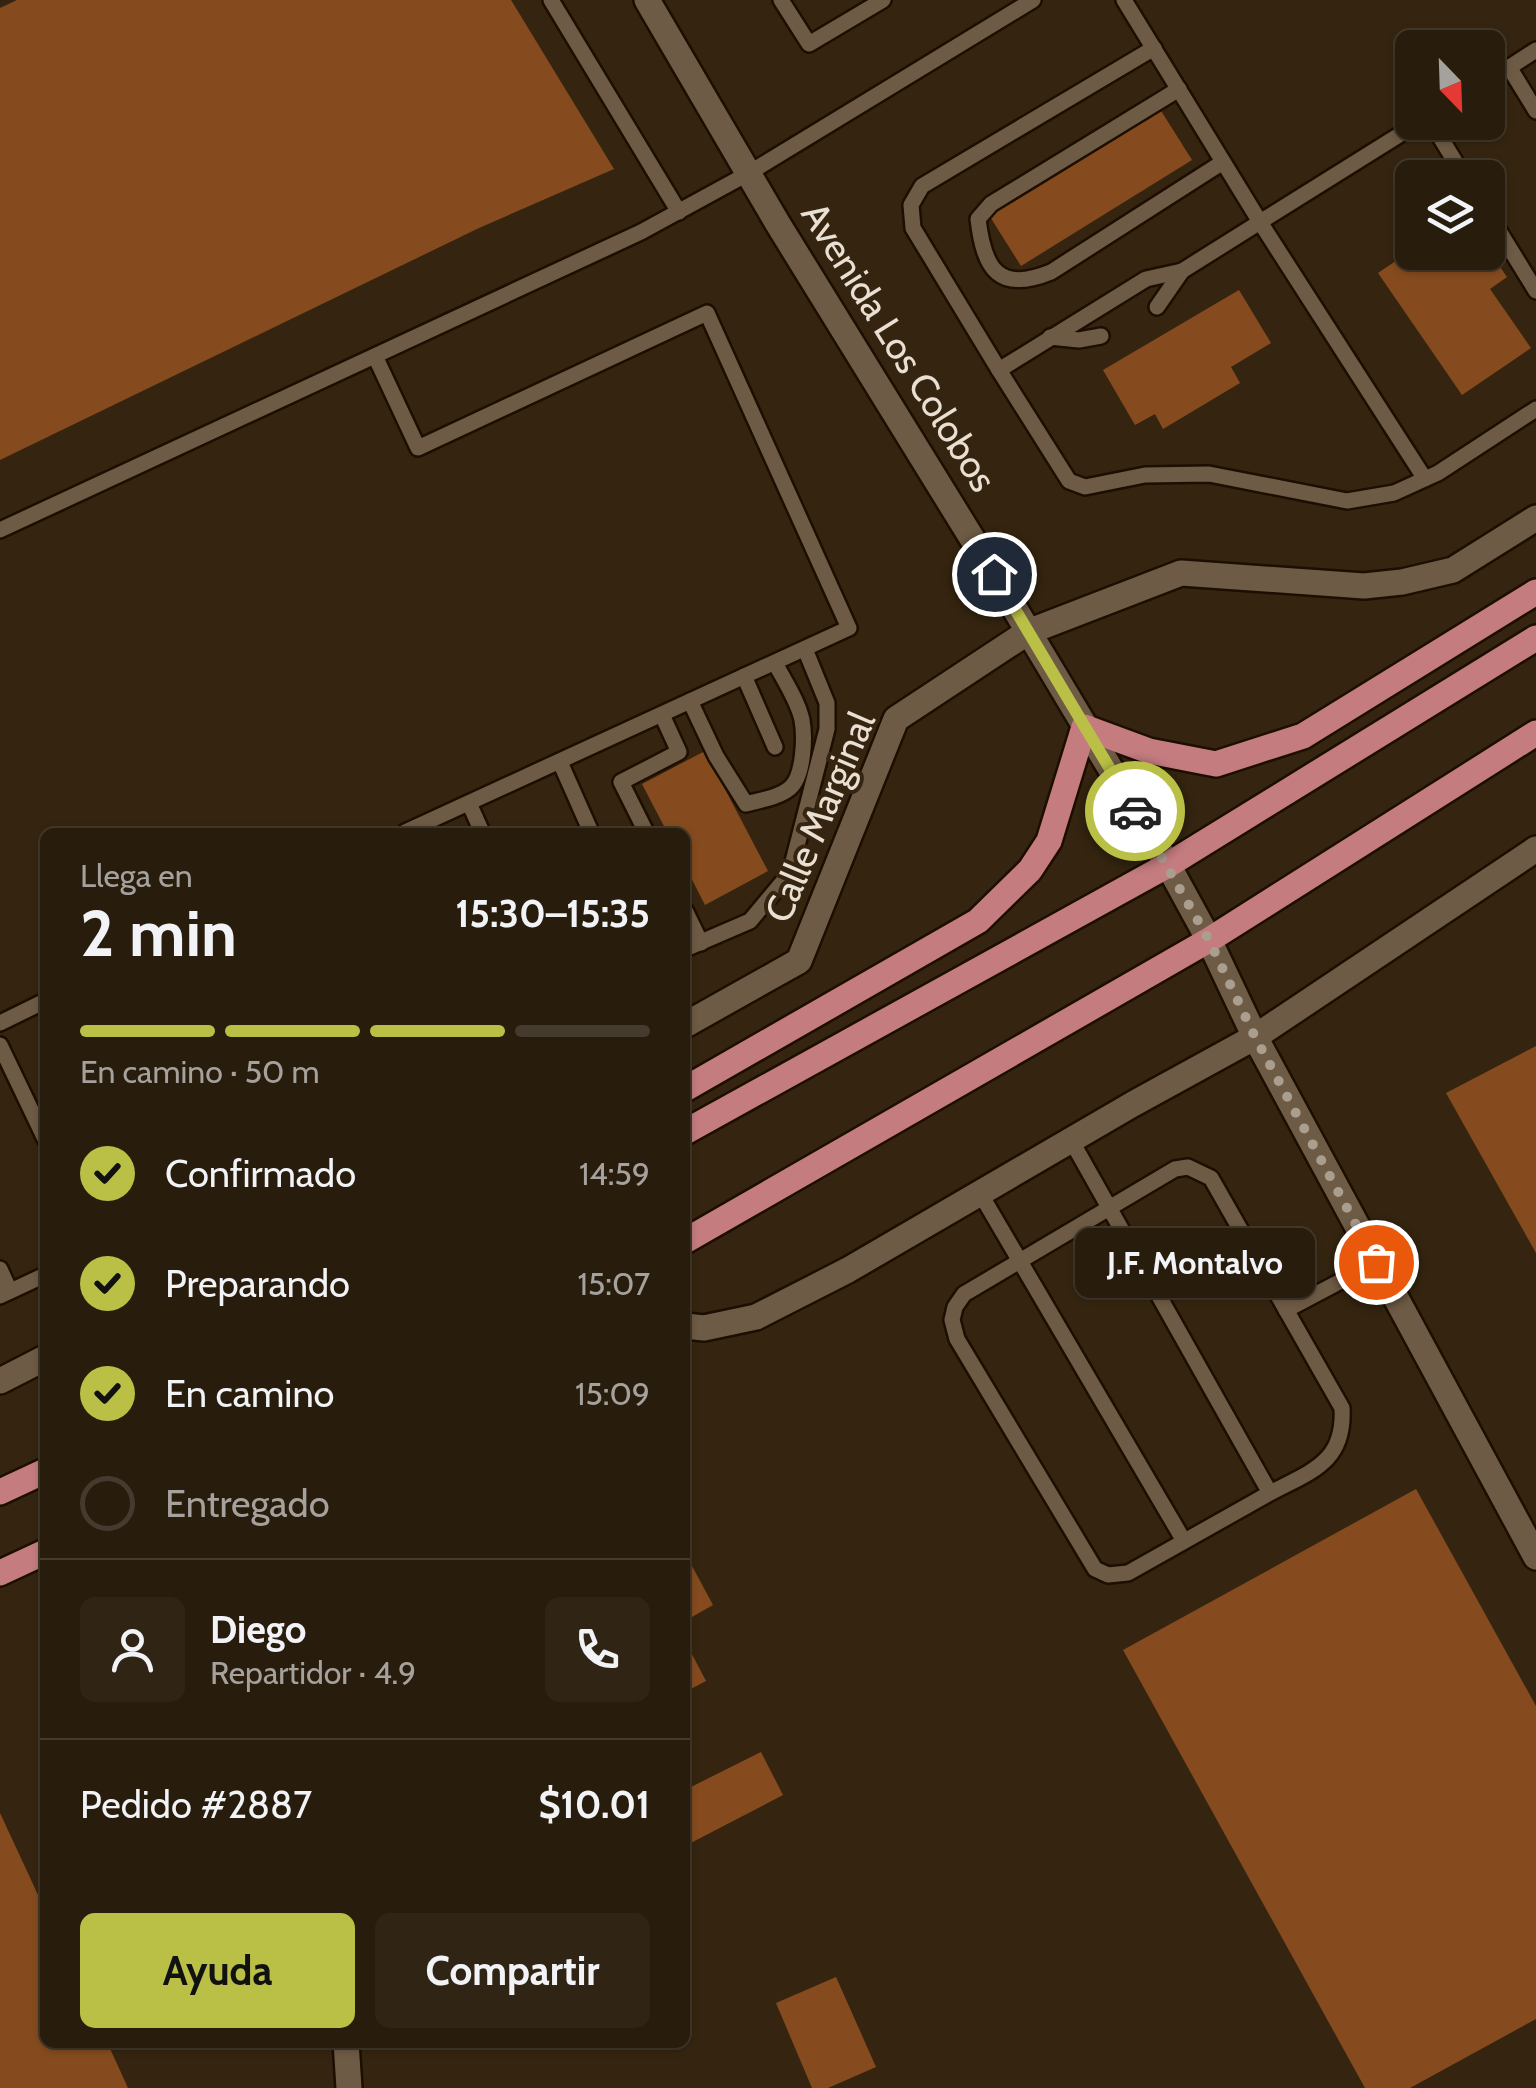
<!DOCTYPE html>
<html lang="es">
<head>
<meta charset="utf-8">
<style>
  :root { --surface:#281c0c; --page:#302515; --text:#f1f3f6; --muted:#a5a19d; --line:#443a2d; --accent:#bac045 }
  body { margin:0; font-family:Cabin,sans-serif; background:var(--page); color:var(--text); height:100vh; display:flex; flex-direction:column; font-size:38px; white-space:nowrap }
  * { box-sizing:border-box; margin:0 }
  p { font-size:32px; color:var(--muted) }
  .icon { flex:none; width:55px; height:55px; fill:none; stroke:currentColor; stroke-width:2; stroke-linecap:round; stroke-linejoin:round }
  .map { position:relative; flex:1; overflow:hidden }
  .drawer { position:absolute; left:40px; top:828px; width:650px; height:1220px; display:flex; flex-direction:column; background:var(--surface); border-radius:15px; box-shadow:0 2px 8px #0004,0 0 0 2px var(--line) }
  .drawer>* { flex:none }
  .needle { width:65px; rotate:157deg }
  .fabs { position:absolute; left:1395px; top:30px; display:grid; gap:20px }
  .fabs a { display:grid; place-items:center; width:110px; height:110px; border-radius:15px; background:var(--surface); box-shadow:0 2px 8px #0004,0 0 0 2px var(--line); font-size:50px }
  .pin { position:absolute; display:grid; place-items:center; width:85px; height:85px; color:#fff; margin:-42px; border:5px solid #fff; border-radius:50%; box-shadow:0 2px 10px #0007 }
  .courier { position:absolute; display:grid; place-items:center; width:100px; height:100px; margin:-50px; border:8px solid #bac045; border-radius:50%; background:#fff; color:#222; box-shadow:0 2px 12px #0007 }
  .bubble { position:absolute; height:70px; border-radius:15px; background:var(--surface); box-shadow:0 2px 8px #0004,0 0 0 2px var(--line); font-size:32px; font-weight:700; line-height:70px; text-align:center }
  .summary em { font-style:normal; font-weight:700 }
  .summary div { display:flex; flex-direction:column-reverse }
  .summary { display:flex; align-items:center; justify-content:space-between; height:170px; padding:0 40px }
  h1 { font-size:65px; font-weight:700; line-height:75px }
  .bar { display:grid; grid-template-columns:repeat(4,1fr); gap:15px 10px; align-content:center; height:120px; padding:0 40px }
  .bar i { height:12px; border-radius:8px; background:var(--line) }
  .bar .active { background:var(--accent) }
  .bar p { grid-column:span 4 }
  .line { display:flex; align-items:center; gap:25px; padding:0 40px; border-top:2px solid var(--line) }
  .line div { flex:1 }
  .round { display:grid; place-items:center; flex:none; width:105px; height:105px; border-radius:15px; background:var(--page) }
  ol { padding:0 40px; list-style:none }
  li { display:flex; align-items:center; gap:30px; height:110px }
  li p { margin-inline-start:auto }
  li .icon { padding:10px; border-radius:50%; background:var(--accent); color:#111; stroke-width:4 }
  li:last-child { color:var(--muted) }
  li i { width:55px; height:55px; border:5px solid var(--line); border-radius:50% }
  .primary-button { display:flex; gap:20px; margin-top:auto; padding:20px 40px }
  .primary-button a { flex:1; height:115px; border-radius:15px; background:var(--accent); color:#111; font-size:40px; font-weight:700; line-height:115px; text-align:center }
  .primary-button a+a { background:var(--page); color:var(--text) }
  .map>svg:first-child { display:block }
  .building { fill:#854b1f }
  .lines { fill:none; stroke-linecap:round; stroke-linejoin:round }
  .lane-casing { stroke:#1c0e00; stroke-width:20 }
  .street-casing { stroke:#1c0e00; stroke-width:30 }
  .primary-casing { stroke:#1c0e00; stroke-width:30 }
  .lane { stroke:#6e5b45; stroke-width:15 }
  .street { stroke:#6e5b45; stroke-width:25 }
  .primary { stroke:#c47c7f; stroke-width:25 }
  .done { stroke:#aa9e8e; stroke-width:10; stroke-dasharray:0 18 }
  .route { stroke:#bac045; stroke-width:12 }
  .labels { text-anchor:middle; stroke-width:8; stroke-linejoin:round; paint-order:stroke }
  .street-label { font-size:38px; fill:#e9dfd2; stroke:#352510 }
</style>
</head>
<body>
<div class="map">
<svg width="1536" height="2088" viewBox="0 0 1536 2088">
  <rect width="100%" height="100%" fill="#352510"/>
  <!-- building -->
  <g class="building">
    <path d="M17 0H511L614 169 479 228 0 460V8Z"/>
    <path d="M1158 106 1192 160 1021 266 987 212Z"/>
    <path d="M1412 250V252H1490L1507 277 1490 289 1531 348 1462 395 1378 273Z"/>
    <path d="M1239 290 1271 343 1231 367 1240 383 1163 429 1155 414 1135 425 1103 370Z"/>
    <path d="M705 751 768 871 705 905 685 866V832H667L642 784Z"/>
    <path d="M1536 1046V1253L1446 1093Z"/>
    <path d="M1416 1489 1536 1706V2019L1410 2088H1365L1123 1650Z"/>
    <path d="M685 1553 713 1605 685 1621Z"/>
    <path d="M685 1641 706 1681 685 1692Z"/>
    <path d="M761 1752 783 1795 685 1846V1790Z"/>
    <path d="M0 1813 45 1910V2042H107L128 2088H0Z"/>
    <path d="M836 1977 876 2067 828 2088H812L776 2003Z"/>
  </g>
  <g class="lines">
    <!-- lane casing -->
    <g class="lane-casing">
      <g id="lane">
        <path d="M551 0 679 212"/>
        <path d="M781 0 809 44 883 0"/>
        <path d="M1124 0 1260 222 1420 122"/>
        <path d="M1509 67 1536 111"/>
        <path d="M1488 81 1536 50"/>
        <path d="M1179 89 991 204 978 219C984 270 999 293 1051 272L1223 162"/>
        <path d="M1431 122 1465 178"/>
        <path d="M1488 213 1536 291"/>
        <path d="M1157 307 1182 271"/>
        <path d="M1050 337 1079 340 1101 336"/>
        <path d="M375 356 418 448 707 313 849 628 405 832"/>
        <path d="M999 370 913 228 911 205 922 186 1154 48"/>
        <path d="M1425 479 1260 222 1182 271 1146 279 999 370 1069 481 1085 487 1145 475 1209 474 1347 501 1394 493 1438 473 1536 409"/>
        <path d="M0 530 641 232 749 173 1033 0"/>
        <path d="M744 676 775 747"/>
        <path d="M690 701 716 756 746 804C760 800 778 798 790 788 804 776 805 737 802 720 798 701 784 680 775 663"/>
        <path d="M560 762 591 832"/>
        <path d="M469 803 482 832"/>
        <path d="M646 832 621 782 679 752 662 715"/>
        <path d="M685 910 701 943"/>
        <path d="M685 949 750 921 790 873 827 729V703L805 649"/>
        <path d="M0 1023 45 1001"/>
        <path d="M0 1045 45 1139"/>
        <path d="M1071 1140 1270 1493C1312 1471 1345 1462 1342 1408L1211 1178 1188 1167 1175 1169 964 1294 955 1307 952 1320 957 1339 1095 1569 1108 1575 1128 1573 1270 1493"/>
        <path d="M980 1193 1184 1541"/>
        <path d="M0 1269 10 1291"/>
        <path d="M0 1296 45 1275"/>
        <path d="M1286 1310 1377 1262"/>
      </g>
    </g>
    <!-- street casing -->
    <g class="street-casing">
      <g id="street">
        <path d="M647 0 778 224 994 574 1168 865 1209 940 1255 1037 1536 1557"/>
        <path d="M685 1025 799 961 896 719 1028 632 1181 573 1364 586 1402 582 1453 570 1536 518"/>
        <path d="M685 1326 704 1328 756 1317 848 1270 1133 1104 1255 1037 1536 849"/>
        <path d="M0 1381 45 1358"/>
        <path d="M346 2042 349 2088"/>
      </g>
    </g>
    <!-- primary casing -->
    <g class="primary-casing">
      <g id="primary">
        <path d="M685 1089 978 921 1030 870 1049 841 1084 727 1149 751 1216 764 1303 736 1536 592"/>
        <path d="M685 1132 1168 865 1536 638"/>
        <path d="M685 1241 1209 940 1536 733"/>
        <path d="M0 1492 45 1471"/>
        <path d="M0 1573 45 1552"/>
      </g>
    </g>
    <!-- lane -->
    <use href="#lane" class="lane"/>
    <!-- street -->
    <use href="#street" class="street"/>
    <!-- primary -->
    <use href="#primary" class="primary"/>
  </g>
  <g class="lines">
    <!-- done -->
    <path class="done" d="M1135 811 1209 940 1255 1037 1376 1262"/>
    <!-- route -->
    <path class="route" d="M994 574 1135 811"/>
  </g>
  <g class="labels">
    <!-- street labels -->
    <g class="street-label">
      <text transform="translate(899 347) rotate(58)" y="13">Avenida Los Colobos</text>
      <text transform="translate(820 817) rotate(-67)" y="13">Calle Marginal</text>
    </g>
  </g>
</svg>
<div class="fabs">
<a><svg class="needle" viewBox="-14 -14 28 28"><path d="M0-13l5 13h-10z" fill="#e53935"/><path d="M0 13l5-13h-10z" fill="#a5a19d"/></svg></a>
<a><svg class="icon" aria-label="layers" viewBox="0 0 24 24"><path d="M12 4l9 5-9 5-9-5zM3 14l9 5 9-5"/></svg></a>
</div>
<div class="pin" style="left:1376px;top:1262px;background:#ea580c"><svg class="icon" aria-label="bag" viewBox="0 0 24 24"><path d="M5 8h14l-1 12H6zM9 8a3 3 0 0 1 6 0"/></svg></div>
<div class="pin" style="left:994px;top:574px;background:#1f2937"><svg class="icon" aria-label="home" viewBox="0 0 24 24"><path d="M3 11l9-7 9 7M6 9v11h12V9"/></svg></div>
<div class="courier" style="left:1135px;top:811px"><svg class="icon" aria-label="car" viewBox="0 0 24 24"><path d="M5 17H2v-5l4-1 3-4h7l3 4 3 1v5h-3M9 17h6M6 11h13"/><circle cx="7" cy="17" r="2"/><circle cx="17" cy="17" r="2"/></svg></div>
<div class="bubble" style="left:1075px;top:1228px;width:240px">J.F. Montalvo</div>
<section class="drawer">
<div class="summary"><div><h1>2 min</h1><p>Llega en</p></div><em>15:30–15:35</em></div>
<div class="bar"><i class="active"></i><i class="active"></i><i class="active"></i><i></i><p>En camino · 50 m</p></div>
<ol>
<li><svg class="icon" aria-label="check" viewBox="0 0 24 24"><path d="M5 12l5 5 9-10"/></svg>Confirmado<p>14:59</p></li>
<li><svg class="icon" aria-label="check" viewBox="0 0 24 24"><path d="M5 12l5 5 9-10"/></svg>Preparando<p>15:07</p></li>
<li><svg class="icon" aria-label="check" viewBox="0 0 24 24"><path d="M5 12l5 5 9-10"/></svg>En camino<p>15:09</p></li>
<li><i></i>Entregado</li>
</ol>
<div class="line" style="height:180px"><a class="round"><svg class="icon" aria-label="person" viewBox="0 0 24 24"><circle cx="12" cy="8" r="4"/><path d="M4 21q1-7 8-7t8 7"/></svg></a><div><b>Diego</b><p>Repartidor · 4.9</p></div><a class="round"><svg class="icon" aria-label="phone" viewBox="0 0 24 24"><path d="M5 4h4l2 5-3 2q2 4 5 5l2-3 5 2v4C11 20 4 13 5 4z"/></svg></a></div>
<div class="line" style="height:130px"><div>Pedido #2887</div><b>$10.01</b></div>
<div class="primary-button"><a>Ayuda</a><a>Compartir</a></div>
</section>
</div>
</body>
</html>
